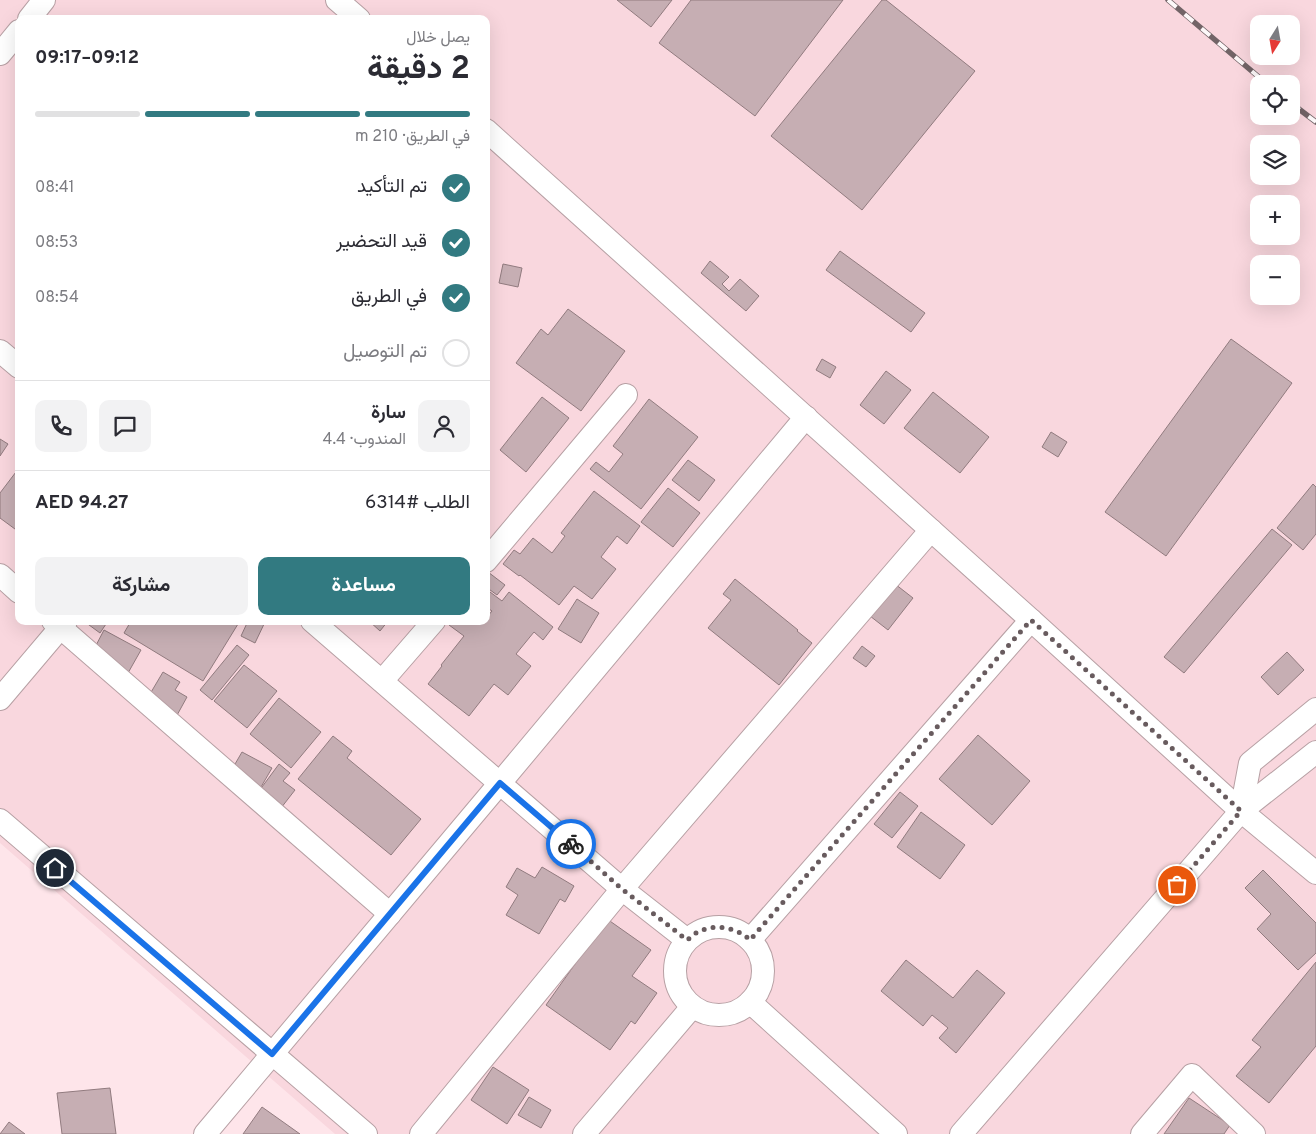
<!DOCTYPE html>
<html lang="ar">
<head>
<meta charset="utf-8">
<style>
  :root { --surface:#fff; --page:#f2f2f3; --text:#2b2b33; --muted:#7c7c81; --line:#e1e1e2; --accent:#327a81 }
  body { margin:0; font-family:Overpass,Vazirmatn,sans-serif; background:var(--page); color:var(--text); direction:rtl; height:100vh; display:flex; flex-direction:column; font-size:19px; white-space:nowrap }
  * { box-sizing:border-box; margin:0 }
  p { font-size:16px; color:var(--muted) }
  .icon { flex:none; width:28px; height:28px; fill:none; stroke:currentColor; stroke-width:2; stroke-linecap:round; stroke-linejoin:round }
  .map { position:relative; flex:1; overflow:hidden; direction:ltr }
  .panel { position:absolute; left:15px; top:15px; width:475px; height:610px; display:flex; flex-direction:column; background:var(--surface); border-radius:10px; box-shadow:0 5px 20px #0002; direction:rtl }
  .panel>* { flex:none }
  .needle { width:32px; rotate:191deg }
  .buttons { position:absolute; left:1250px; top:15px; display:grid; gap:10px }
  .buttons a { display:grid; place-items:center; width:50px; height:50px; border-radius:10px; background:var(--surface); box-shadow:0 5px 20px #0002; font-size:25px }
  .pin { position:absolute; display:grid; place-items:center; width:42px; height:42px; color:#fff; margin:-21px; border:2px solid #fff; border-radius:50%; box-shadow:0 1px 5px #0007 }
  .courier { position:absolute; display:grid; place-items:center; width:50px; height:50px; margin:-25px; border:4px solid #1a73e8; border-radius:50%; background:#fff; color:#222; box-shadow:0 1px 6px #0007 }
  .summary em { font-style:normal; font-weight:700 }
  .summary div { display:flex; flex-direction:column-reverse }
  .summary { display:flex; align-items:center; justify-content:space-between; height:85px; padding:0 20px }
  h1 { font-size:32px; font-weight:700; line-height:38px }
  .bar { display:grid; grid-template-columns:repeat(4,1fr); gap:8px 5px; align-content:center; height:60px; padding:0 20px }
  .bar i { height:6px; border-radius:4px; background:var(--line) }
  .bar .current { background:var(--accent) }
  .bar p { grid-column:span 4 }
  .line { display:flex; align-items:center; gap:12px; padding:0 20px; border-top:1px solid var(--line) }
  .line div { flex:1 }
  .round { display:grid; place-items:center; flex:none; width:52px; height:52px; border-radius:10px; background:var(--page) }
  ol { padding:0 20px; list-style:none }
  li { display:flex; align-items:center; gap:15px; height:55px }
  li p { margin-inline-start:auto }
  li .icon { padding:5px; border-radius:50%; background:var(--accent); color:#fff; stroke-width:4 }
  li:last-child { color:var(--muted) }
  li i { width:28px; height:28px; border:2px solid var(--line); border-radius:50% }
  .cta { display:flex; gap:10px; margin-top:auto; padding:10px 20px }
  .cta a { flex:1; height:58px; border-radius:10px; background:var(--accent); color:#fff; font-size:20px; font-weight:700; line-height:58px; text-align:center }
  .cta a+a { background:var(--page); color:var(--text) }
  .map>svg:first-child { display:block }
  .built { fill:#f9d7de; fill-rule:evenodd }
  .building { fill:#c6aeb3; stroke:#917b7f }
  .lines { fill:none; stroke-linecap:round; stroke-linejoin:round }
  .minor-casing { stroke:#b7a0a4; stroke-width:24 }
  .minor { stroke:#fff; stroke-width:22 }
  .rail-casing { stroke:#726467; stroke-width:5.5 }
  .rail { stroke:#fdf8f9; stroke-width:4; stroke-dasharray:11; stroke-linecap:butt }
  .done { stroke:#685b5e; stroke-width:5; stroke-dasharray:0 9 }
  .route { stroke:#1a73e8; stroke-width:6 }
</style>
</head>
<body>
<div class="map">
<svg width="1316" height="1134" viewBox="0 0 1316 1134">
  <rect width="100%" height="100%" fill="#fee5ea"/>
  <!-- built -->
  <path class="built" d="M0 0H1316V1134H335L0 843ZM19 19H486V621H19ZM1259 24H1291V56H1259ZM1259 84H1291V116H1259ZM1259 144H1291V176H1259ZM1259 204H1291V236H1259ZM1259 264H1291V296H1259Z"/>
  <!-- building -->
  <g class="building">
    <path d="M617 0H672L651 27Z"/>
    <path d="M691 0H843L755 116 659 43Z"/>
    <path d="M882 0H886L975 71 862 210 771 136Z"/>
    <path d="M840 251 925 313 911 332 826 270Z"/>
    <path d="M710 261 729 277 722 284 729 291 740 279 759 296 746 311 701 273Z"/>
    <path d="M503 264 522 268 518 287 499 283Z"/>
    <path d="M568 309 625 351 581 411 516 363 541 329 548 335Z"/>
    <path d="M1231 339 1292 383 1166 556 1105 512Z"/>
    <path d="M822 359 836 367 830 378 816 370Z"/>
    <path d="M886 371 911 390 884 424 860 405Z"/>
    <path d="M933 392 989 437 960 473 904 428Z"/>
    <path d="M542 397 569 418 526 472 500 450Z"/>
    <path d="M649 399 698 437 641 509 590 469 596 462 609 472 623 454 613 446Z"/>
    <path d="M1051 432 1067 442 1058 457 1042 447Z"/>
    <path d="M0 439 8 444 0 456Z"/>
    <path d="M688 460 715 480 699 501 672 480Z"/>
    <path d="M19 468V532L0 518V493Z"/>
    <path d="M1313 484 1316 487V534L1303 550 1277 528Z"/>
    <path d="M668 488 700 513 673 547 641 522Z"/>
    <path d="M594 491 640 526 627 544 617 536 601 557 616 569 592 599 574 586 559 605 520 575 519 576 503 564 514 550 520 554 533 538 552 553 565 536 561 533Z"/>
    <path d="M1272 529 1292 545 1184 673 1164 657Z"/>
    <path d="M488 572 505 585 497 595 486 587V575Z"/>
    <path d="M735 579 798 630 797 631 812 643 779 685 708 628 731 600 723 594Z"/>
    <path d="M895 584 913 598 888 630 870 616Z"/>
    <path d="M486 589 502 601 509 592 553 627 543 640 534 632 516 654 531 666 508 695 494 684 469 716 428 684 442 666 441 665 464 636 449 625 452 621H486V618L492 611 486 607Z"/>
    <path d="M577 599 599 613 581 643 558 629Z"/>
    <path d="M85 621H108L100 633 85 622Z"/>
    <path d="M131 621H206L209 623 210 621H234L238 624 203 681 124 633Z"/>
    <path d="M248 621 265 622 255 643 241 636Z"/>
    <path d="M369 621H388L380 631Z"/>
    <path d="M104 630 141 650 128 673 92 653Z"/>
    <path d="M237 645 249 655 212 700 200 690Z"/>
    <path d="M862 646 875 656 866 667 853 658Z"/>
    <path d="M1287 652 1304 670 1278 695 1261 677Z"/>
    <path d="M244 665 277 691 247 728 214 701Z"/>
    <path d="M163 672 180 682 175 690 187 697 176 717 147 699Z"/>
    <path d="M279 698 321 732 291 768 250 734Z"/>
    <path d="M978 735 1030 781 992 825 939 779Z"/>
    <path d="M333 736 352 751 347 758 421 819 391 855 298 779Z"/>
    <path d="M242 752 272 768 261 787 231 771Z"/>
    <path d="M279 764 290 773 283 781 295 790 281 808 259 791Z"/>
    <path d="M900 792 918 806 892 838 874 824Z"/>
    <path d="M921 812 965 845 940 879 897 847Z"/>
    <path d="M542 867 574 886 565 902 560 899 539 934 506 915 518 895 506 887 517 868 535 878Z"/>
    <path d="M1263 870 1316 923V953L1298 970 1257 929 1271 914 1245 888Z"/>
    <path d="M607 919 651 950 632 976 657 993 635 1024 631 1021 610 1050 546 1005Z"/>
    <path d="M906 960 953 998 977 970 1005 993 956 1053 939 1038 948 1028 932 1015 923 1026 881 991Z"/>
    <path d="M1316 962V1046L1269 1103 1236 1076 1261 1047 1252 1040Z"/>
    <path d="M493 1067 529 1090 507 1124 471 1100Z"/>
    <path d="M110 1088 116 1134H62L57 1093Z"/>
    <path d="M529 1097 551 1110 541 1128 518 1115Z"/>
    <path d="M1189 1098 1230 1125 1224 1134H1164Z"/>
    <path d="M262 1107 300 1134H243Z"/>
    <path d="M9 1122 25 1134H0Z"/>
  </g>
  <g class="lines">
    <!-- minor casing -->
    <g class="minor-casing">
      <g id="minor">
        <path d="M337 0 359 19"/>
        <path d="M29 19 44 0"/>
        <path d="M0 54 19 31"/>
        <path d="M486 130 1031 620 1241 811 1316 873"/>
        <path d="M0 351 19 367"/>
        <path d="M486 561 626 395"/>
        <path d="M0 575 19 592"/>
        <path d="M53 621 390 914"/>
        <path d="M312 621 622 889 687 940"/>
        <path d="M382 681 434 621"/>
        <path d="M0 699 66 621"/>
        <path d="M1241 811 1250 763 1316 709"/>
        <path d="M0 820 366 1134"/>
        <circle cx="719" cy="971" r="44"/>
        <path d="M750 940 1031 620"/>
        <path d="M750 1002 896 1134"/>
        <path d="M205 1134 500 783 806 417"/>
        <path d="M421 1134 622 889 931 530"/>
        <path d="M584 1134 692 1007"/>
        <path d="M961 1134 1241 811 1316 752"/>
        <path d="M1142 1134 1192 1075 1254 1134"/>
      </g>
    </g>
    <!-- minor -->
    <use href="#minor" class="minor"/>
    <!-- rail casing -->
    <g class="rail-casing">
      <g id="rail">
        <path d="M1168 0 1267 84"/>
        <path d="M1291 103 1316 122"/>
      </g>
    </g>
    <!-- rail -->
    <use href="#rail" class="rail"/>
  </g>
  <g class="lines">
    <!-- done -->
    <path class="done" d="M571 844 622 889 687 940C690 938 693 935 696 933 713 923 737 927 750 940L1031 620 1241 811 1177 885"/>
    <!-- route -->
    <path class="route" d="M55 868 272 1054 500 783 571 844"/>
  </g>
</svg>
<div class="buttons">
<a><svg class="needle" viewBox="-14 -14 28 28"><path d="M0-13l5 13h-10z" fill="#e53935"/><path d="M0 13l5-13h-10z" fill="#7c7c81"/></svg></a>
<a><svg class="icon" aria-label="locate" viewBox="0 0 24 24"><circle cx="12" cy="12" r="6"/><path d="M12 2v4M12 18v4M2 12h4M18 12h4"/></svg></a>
<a><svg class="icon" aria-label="layers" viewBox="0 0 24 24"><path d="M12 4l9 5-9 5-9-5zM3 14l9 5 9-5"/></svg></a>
<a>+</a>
<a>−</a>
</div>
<div class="pin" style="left:1177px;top:885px;background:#ea580c"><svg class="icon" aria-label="bag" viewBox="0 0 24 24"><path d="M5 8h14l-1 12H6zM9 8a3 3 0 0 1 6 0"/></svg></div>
<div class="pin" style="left:55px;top:868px;background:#1f2937"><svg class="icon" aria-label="home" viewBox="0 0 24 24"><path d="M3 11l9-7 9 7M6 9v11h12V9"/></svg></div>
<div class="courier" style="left:571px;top:844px"><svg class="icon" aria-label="bike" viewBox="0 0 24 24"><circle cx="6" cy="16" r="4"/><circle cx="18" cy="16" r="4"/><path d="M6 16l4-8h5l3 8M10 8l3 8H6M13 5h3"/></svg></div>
<section class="panel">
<div class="summary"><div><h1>2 دقيقة</h1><p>يصل خلال</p></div><em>09:12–09:17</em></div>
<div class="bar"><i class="current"></i><i class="current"></i><i class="current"></i><i></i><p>في الطريق · 210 m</p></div>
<ol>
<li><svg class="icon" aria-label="check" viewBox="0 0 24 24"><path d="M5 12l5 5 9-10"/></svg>تم التأكيد<p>08:41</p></li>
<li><svg class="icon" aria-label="check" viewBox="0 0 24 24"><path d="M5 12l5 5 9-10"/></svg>قيد التحضير<p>08:53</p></li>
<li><svg class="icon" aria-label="check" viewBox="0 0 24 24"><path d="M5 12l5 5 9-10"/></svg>في الطريق<p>08:54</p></li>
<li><i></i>تم التوصيل</li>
</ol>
<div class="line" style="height:90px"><a class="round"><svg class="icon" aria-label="person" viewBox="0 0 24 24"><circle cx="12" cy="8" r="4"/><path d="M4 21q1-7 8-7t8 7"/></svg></a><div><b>سارة</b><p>المندوب · 4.4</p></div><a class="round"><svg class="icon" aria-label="chat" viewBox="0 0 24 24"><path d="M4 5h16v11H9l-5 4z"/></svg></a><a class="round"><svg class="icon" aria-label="phone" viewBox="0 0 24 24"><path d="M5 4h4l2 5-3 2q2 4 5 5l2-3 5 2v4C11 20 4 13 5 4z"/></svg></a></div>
<div class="line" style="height:65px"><div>الطلب #6314</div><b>AED 94.27</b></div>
<div class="cta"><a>مساعدة</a><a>مشاركة</a></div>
</section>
</div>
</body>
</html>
